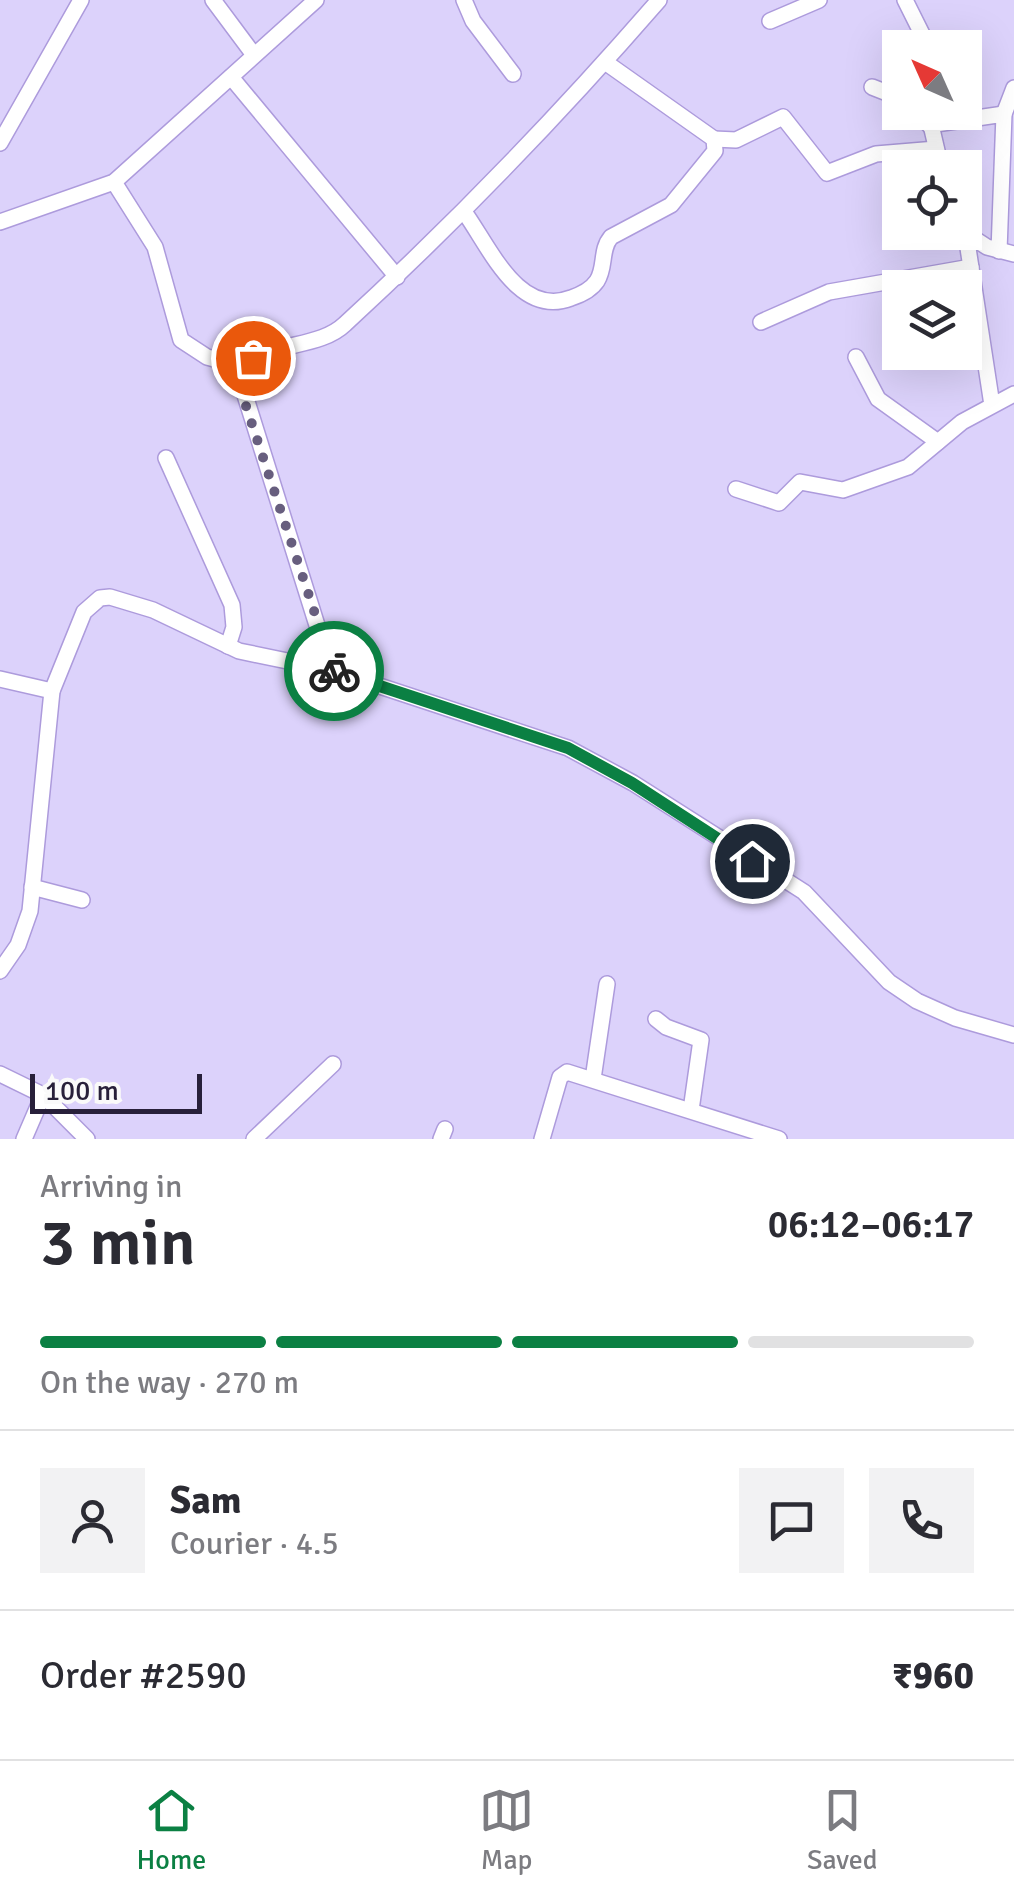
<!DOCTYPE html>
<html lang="en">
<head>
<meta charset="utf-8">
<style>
  :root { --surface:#fff; --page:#f2f2f3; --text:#2b2b33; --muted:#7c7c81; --line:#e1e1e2; --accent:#0b8043 }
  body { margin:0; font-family:Signika,sans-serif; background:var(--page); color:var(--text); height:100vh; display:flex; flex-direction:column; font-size:38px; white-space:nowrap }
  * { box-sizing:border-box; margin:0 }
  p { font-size:32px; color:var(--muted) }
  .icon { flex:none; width:55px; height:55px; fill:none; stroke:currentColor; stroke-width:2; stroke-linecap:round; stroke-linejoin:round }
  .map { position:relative; height:1139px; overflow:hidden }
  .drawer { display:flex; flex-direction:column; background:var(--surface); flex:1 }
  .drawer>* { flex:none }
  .needle { width:65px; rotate:315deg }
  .tools { position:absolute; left:882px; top:30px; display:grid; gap:20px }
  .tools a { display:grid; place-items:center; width:100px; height:100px; border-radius:0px; background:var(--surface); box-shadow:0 10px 40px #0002; font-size:50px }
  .scale { position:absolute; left:30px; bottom:25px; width:172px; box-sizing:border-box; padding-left:10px; border:5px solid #28203a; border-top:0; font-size:28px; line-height:35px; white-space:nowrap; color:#28203a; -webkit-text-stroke:8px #fafafa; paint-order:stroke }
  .pin { position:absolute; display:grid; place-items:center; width:85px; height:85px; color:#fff; margin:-42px; border:5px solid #fff; border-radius:50%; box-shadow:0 2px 10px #0007 }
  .courier { position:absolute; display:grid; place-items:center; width:100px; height:100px; margin:-50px; border:8px solid #0b8043; border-radius:50%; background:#fff; color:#222; box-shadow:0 2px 12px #0007 }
  .summary em { font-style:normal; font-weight:600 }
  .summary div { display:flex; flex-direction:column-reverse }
  .summary { display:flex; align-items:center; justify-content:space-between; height:170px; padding:0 40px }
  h1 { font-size:65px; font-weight:600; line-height:75px }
  .bar { display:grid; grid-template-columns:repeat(4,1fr); gap:15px 10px; align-content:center; height:120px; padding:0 40px }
  .bar i { height:12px; border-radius:8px; background:var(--line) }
  .bar .current { background:var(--accent) }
  .bar p { grid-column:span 4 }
  .line { display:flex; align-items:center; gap:25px; padding:0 40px; border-top:2px solid var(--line) }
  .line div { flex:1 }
  .round { display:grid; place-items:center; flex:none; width:105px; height:105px; border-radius:0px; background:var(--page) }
  .tab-bar { display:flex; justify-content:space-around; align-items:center; height:140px; border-top:2px solid var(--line); background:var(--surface); font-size:28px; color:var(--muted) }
  .tab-bar a { display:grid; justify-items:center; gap:5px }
  .tab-bar .current { color:var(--accent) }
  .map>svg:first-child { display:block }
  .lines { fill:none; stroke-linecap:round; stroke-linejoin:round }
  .minor-casing { stroke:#ad9bdc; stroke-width:18 }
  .minor { stroke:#fff; stroke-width:15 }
  .done { stroke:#675e7e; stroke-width:10; stroke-dasharray:0 18 }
  .route { stroke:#0b8043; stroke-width:12 }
</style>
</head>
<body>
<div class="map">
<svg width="1014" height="1139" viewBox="0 0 1014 1139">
  <rect width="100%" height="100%" fill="#dcd2fb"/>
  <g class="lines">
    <!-- minor casing -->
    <g class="minor-casing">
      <g id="minor">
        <path d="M213 0 254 55"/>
        <path d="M464 0 473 21 513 74"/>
        <path d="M905 0 929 48"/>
        <path d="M770 21 819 0"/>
        <path d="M231 77 397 277"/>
        <path d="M872 87 900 98"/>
        <path d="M928 112 941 168"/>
        <path d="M1004 114 1014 88"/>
        <path d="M929 125 1004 114 999 251"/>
        <path d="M714 139 736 140 783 117 827 173 876 154 936 149"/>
        <path d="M0 143 81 0"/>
        <path d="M114 182 155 247 181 340 207 357 244 367"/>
        <path d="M465 213C490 248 519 318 571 298 580 295 591 290 597 281 606 267 600 250 611 237L671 205 715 151 714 139 605 62"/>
        <path d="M0 222 114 182 316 0"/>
        <path d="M964 232 987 247 1014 254"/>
        <path d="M966 235 992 405"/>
        <path d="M761 322 829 292 971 267"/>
        <path d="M856 357 878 399 938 442"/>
        <path d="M166 458 232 605 234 627 228 646"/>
        <path d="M736 489 779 503 800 482 843 490 908 467 962 422 1014 394"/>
        <path d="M331 670 239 376C258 339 316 352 345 324 456 222 560 114 659 0"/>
        <path d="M0 679 52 691"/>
        <path d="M32 887 82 900"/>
        <path d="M0 971 18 945 30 911 52 691 84 612 100 598 110 597 153 610 239 651 331 670 568 748 633 783 804 892 889 982 917 1001 955 1018 1014 1035"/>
        <path d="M656 1019 666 1027 701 1040 691 1110"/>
        <path d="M0 1074 43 1095 87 1139"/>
        <path d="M593 1079 607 984"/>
        <path d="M24 1139 43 1095"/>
        <path d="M254 1139 333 1064"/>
        <path d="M441 1139 445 1129"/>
        <path d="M542 1139 560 1077 567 1072 779 1139"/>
      </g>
    </g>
    <!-- minor -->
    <use href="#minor" class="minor"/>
  </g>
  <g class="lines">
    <!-- done -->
    <path class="done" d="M253 358 239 376 240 388 334 671"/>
    <!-- route -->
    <path class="route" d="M334 671 568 748 632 783 752 861"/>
  </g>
</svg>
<div class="tools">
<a><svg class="needle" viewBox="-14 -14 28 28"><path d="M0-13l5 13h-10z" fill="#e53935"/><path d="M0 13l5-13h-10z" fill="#7c7c81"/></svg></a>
<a><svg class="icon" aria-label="locate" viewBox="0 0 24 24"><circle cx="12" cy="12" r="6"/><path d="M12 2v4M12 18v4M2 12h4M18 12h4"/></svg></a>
<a><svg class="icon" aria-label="layers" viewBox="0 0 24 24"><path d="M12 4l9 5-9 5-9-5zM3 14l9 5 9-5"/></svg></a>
</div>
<div class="scale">100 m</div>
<div class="pin" style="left:253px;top:358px;background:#ea580c"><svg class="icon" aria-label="bag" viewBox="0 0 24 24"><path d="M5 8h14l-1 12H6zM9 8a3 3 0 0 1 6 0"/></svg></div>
<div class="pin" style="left:752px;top:861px;background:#1f2937"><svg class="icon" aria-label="home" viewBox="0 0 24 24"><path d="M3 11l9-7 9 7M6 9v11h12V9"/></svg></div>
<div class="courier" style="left:334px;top:671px"><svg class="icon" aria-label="bike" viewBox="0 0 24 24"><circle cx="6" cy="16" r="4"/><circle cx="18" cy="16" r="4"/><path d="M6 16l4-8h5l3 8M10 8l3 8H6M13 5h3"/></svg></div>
</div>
<section class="drawer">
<div class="summary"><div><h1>3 min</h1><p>Arriving in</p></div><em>06:12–06:17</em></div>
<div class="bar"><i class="current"></i><i class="current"></i><i class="current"></i><i></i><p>On the way · 270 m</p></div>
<div class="line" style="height:180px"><a class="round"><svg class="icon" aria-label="person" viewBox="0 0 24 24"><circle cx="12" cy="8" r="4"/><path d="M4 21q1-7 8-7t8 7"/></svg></a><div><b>Sam</b><p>Courier · 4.5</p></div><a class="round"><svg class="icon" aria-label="chat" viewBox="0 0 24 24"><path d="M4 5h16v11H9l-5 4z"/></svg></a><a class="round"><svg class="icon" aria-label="phone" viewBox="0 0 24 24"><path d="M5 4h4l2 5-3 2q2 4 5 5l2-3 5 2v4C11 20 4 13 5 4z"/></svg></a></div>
<div class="line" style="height:130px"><div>Order #2590</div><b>₹960</b></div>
</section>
<nav class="tab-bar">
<a class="current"><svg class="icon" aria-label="home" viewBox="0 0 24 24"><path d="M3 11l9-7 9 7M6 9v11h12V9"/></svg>Home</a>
<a><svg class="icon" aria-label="map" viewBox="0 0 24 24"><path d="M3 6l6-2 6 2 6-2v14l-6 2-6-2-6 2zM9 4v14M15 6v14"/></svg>Map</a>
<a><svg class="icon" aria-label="saved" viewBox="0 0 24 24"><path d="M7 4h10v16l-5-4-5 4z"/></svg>Saved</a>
</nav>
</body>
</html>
